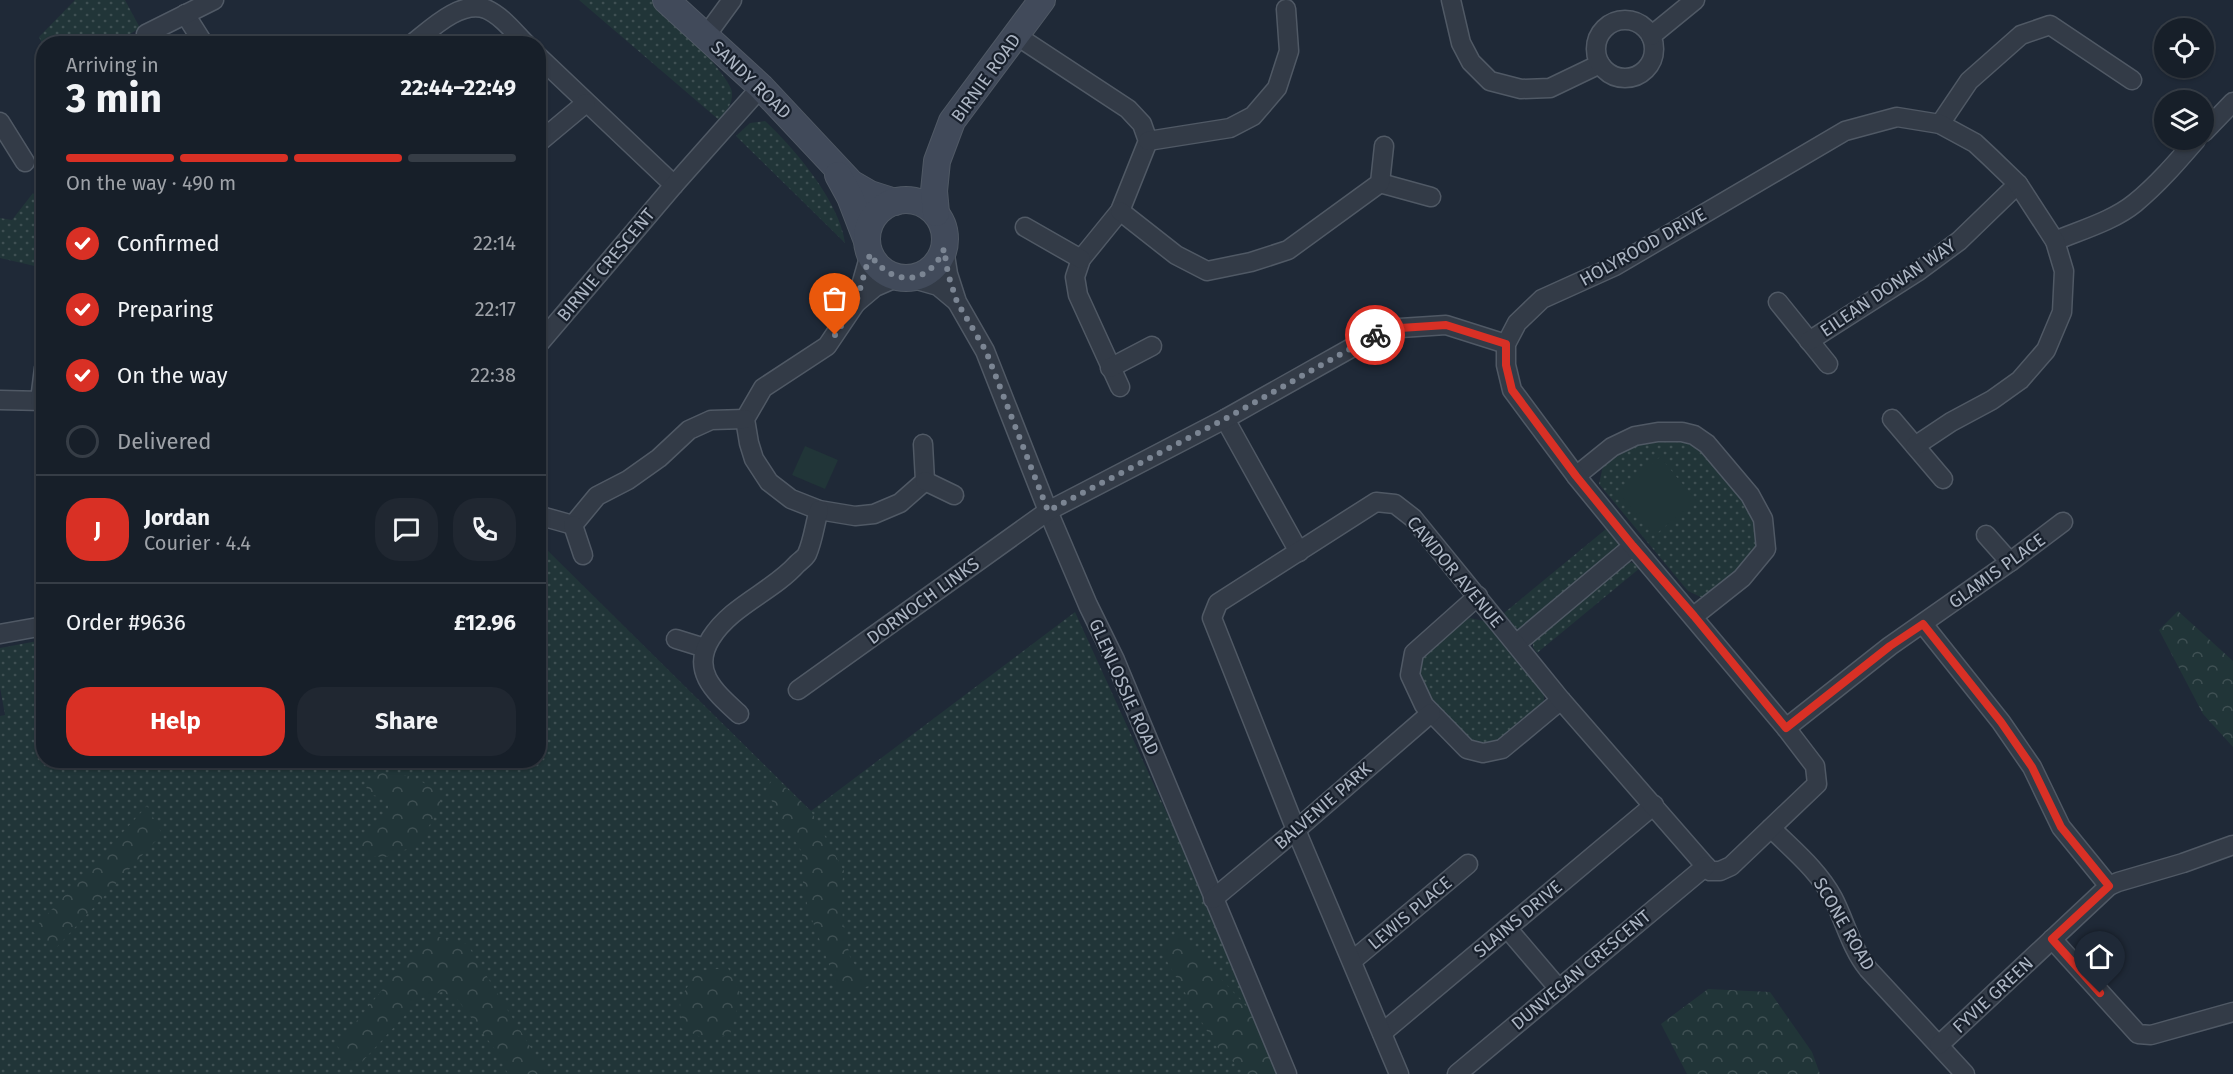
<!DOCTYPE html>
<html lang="en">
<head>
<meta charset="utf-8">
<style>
  :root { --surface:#171f29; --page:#202731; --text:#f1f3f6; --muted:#9ea2a8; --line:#363d46; --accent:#d93025 }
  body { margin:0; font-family:"Fira Sans",sans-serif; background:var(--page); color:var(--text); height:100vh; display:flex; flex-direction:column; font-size:22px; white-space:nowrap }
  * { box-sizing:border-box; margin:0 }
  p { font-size:20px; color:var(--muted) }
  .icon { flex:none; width:33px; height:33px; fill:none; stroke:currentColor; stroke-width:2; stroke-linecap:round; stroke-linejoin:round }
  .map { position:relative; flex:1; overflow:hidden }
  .sheet { position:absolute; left:36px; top:36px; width:510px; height:732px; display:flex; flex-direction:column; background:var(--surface); border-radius:24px; box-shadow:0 2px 4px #0004,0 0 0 2px var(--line) }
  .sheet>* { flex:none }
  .controls { position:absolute; left:2154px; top:18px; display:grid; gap:12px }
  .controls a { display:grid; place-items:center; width:60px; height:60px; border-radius:50%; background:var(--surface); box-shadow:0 2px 4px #0004,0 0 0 2px var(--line); font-size:30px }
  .pin { position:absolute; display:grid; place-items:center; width:51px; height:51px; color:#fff; margin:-62px -26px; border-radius:50% 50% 50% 0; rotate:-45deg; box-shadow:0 0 6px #0007 }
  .pin .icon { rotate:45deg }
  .courier { position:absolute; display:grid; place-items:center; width:60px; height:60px; margin:-30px; border:4px solid #d93025; border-radius:50%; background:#fff; color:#222; box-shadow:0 2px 8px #0007 }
  .summary em { font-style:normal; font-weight:700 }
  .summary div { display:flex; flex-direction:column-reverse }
  .summary { display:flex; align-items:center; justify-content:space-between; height:102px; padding:0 30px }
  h1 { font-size:39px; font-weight:700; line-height:45px }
  .bar { display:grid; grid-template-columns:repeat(4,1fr); gap:9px 6px; align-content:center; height:72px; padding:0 30px }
  .bar i { height:8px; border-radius:4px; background:var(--line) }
  .bar .current { background:var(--accent) }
  .bar p { grid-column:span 4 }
  .line { display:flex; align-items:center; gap:15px; padding:0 30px; border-top:2px solid var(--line) }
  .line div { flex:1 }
  .round { display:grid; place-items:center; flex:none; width:63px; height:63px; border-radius:24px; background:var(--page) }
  ol { padding:0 30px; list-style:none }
  li { display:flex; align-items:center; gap:18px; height:66px }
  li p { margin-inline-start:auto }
  li .icon { padding:6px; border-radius:50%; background:var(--accent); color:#fff; stroke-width:4 }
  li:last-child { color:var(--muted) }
  li i { width:33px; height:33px; border:3px solid var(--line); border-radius:50% }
  .button { display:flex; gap:12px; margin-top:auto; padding:12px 30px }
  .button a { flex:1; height:69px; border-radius:24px; background:var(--accent); color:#fff; font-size:24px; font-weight:700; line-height:69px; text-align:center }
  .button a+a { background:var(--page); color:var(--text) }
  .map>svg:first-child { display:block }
  .grass { fill:url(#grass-dots) }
  .forest { fill:url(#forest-crowns) }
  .green { fill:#213538 }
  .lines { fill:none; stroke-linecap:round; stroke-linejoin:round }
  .street-casing { stroke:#505965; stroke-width:21 }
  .secondary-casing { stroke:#505965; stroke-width:28 }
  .street { stroke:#333b47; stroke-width:18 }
  .secondary { stroke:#414a5a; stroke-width:26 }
  .done { stroke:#7b8593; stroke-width:6; stroke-dasharray:0 10.8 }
  .route { stroke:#d93025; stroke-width:8 }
  .labels { text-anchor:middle; stroke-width:4.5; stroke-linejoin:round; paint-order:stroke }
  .street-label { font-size:18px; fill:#adb6c4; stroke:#18202c }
</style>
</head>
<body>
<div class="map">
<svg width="2233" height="1074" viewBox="0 0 2233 1074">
  <defs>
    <pattern id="grass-dots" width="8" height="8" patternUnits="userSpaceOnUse" patternTransform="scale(1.5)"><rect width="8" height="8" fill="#213538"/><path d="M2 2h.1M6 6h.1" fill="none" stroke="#3f5053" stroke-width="1.8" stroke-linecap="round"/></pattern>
    <pattern id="forest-crowns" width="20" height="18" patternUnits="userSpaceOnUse" patternTransform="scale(1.5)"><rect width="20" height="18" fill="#213538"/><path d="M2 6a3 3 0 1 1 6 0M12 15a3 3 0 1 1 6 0" fill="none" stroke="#3f5053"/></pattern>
  </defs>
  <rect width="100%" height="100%" fill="#1f2937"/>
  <!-- grass -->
  <g class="grass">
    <path d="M75 0H125L140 28 115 43 44 44 43 45 39 37Z"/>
    <path d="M579 0H654C668 14 730 75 732 92 733 104 726 111 719 120Z"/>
    <path d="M765 121C795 149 839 201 845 243L736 136 750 123Z"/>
    <path d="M33 193 43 204V263L39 267 0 258V218L12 220Z"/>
    <path d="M1655 440H1683L1700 447 1754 514 1759 536 1756 552 1745 566 1705 599 1688 591 1599 484 1603 466 1628 449Z"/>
    <path d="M1606 529 1619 544 1615 554 1522 630 1516 628 1504 613Z"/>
    <path d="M539 542 811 811 1075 612 1286 1074H0V716L5 715 0 687V648L43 640 44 760H538Z"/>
    <path d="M1626 562 1635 563 1640 568 1537 653 1533 647V642Z"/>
    <path d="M1470 618 1484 621 1544 691V702L1540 707 1498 742 1473 746C1455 728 1412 691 1419 664 1422 656 1432 649 1438 644 1448 635 1458 624 1470 618Z"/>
  </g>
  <!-- forest -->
  <g class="forest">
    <path d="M2178 611 2233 661V747L2203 714 2159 630Z"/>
    <path d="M378 772 414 777 437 791 441 805 418 845 385 857 366 856 355 842 369 827 388 813V799L369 794 365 784Z"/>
    <path d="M774 777 811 811 844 871 841 890 843 924 850 957 869 986 840 994 808 909 803 882 802 852 783 822 766 790Z"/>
    <path d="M147 806 162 834 54 950 32 931Z"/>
    <path d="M1179 933 1267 1029 1287 1074H1246L1215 1045 1160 949Z"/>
    <path d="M435 936 467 944 547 1074H508L494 1048 457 999 442 992 421 998 360 1064 345 1060 337 1045 419 945Z"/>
    <path d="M728 968 741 995 730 1034 707 1040 681 1028 680 999 697 971Z"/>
    <path d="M1708 989 1770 992 1812 1052 1820 1074H1687L1661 1024Z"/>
  </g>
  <!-- green -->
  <g class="green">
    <path d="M805 446 838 460 825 489 792 475Z"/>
    <path d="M1660 457 1696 500 1655 535 1618 492Z"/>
  </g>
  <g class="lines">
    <!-- street casing -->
    <g class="street-casing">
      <g id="street">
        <path d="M1451 0 1461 43 1471 62 1490 81 1521 89 1550 88 1600 64"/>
        <path d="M185 14 204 44"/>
        <circle cx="1625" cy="49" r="29"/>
        <path d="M146 34 214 0"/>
        <path d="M1017 36 1128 109 1142 124 1148 141 1120 211 1081 259 1075 277 1078 295 1120 387"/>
        <path d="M1651 36 1695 0"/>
        <path d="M705 37 732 0"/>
        <path d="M412 44C431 29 460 0 486 9 502 16 514 32 526 44"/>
        <path d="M538 56 674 185"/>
        <path d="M0 122 25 162"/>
        <path d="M1940 124 1969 81 2021 35 2050 25 2132 80"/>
        <path d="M2204 132 2233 102"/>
        <path d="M1148 141 1230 128 1253 116 1277 88 1289 51 1286 9"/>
        <path d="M538 143 586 103"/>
        <path d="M1380 183 1431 197"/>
        <path d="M1120 211 1176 255 1207 271 1251 262 1288 250 1380 183 1384 146"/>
        <path d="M1025 227 1081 259"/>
        <path d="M2055 241C2081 230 2113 221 2135 203 2158 184 2177 162 2196 140"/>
        <path d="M944 249 948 274 957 302 985 351 1048 511 1088 605 1115 660 1287 1074"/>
        <path d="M870 254 856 303 827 346 763 388 745 419 749 443 754 459 769 482 791 499 819 510 855 516 874 514 900 503 925 481 923 444"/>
        <path d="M910 278 938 286 956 301"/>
        <path d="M1778 302 1828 364"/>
        <path d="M856 303 875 287 898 277"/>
        <path d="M1809 341 1917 272 1959 241 2018 184"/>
        <path d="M538 345 674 185 761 87"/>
        <path d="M1110 368 1152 346"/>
        <path d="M0 400 44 401"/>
        <path d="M40 400 44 368"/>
        <path d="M1225 419 1299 552"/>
        <path d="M1892 419 1943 479"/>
        <path d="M1576 476 1612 447 1635 436 1658 432H1682L1694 435 1707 444 1750 495 1763 519 1766 549 1742 578 1694 616"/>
        <path d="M925 481 954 495"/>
        <path d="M541 516 573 525 597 496 628 480 659 458 689 430 711 420 745 419"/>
        <path d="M573 525 583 555"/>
        <path d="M1986 535 2010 562"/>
        <path d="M1478 596 1414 653 1410 675 1424 705 1467 749 1483 753 1502 749 1561 700"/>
        <path d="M1923 624 2001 722 2032 767 2061 827 2109 886"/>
        <path d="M0 634 44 626"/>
        <path d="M676 639 705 648"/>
        <path d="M1516 644 1633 546"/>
        <path d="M798 690 1048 511 1225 419 1385 329 1446 325 1506 344"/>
        <path d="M739 714C715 692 690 671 711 638 732 605 772 592 797 564 800 561 805 558 807 554 813 541 815 523 819 510"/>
        <path d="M1786 728 1890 646 2010 562 2063 522"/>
        <path d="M1771 828C1793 850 1818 870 1833 898 1845 921 1851 948 1868 969L1965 1074"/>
        <path d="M1213 899 1296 830 1431 713"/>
        <path d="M1507 928 1559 989"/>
        <path d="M2052 939 2138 1034 2151 1035 2233 1012"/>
        <path d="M1352 961 1468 864"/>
        <path d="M1382 1033 1654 805"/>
        <path d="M1939 1045 2109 886 2118 882 2183 863 2233 845"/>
        <path d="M1399 1074 1296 830 1212 618 1218 603 1376 502 1395 504 1413 518 1561 700 1710 871H1720L1731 866 1817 784 1815 766 1786 728 1633 546 1576 476 1512 390 1506 365V344L1517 323 1542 299 1615 266 1845 131 1897 117 1940 124 1975 143 1990 157 2018 184 2055 241 2064 271 2062 312 2046 350 2020 380 1992 400 1951 422 1915 446"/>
        <path d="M1457 1074 1706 866"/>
      </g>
    </g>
    <!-- secondary casing -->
    <g class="secondary-casing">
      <g id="secondary">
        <path d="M666 0 761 87 851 183 870 194 895 202"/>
        <path d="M838 175 850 197 867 241"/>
        <circle cx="906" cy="239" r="39"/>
        <path d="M936 213 934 191 937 161 952 121 1042 0"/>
      </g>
    </g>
    <!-- street -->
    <use href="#street" class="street"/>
    <!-- secondary -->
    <use href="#secondary" class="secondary"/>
  </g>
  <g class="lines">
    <!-- done -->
    <path class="done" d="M835 335 856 303 870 254C891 287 929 286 944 249L948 274 957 302 986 351 1048 511 1225 419 1375 335"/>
    <!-- route -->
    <path class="route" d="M1375 335 1385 329 1446 325 1506 344V365L1512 390 1576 476 1633 546 1694 616 1786 728 1890 646 1923 624 2001 722 2032 767 2061 827 2109 886 2052 939 2100 993"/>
  </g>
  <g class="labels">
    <!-- street labels -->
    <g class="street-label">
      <text transform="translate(986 78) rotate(-54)" y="6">BIRNIE ROAD</text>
      <text transform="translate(751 80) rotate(44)" y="6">SANDY ROAD</text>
      <text transform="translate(1643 247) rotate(-29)" y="6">HOLYROOD DRIVE</text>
      <text transform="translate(606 265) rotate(-50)" y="6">BIRNIE CRESCENT</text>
      <text transform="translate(1888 288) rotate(-34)" y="6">EILEAN DONAN WAY</text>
      <text transform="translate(1997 571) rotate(-36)" y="6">GLAMIS PLACE</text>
      <text transform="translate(1455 572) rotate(50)" y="6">CAWDOR AVENUE</text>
      <text transform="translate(923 601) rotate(-36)" y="6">DORNOCH LINKS</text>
      <text transform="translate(1124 687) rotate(66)" y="6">GLENLOSSIE ROAD</text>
      <text transform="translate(1323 806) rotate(-41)" y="6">BALVENIE PARK</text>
      <text transform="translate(1410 913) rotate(-40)" y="6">LEWIS PLACE</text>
      <text transform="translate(1518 919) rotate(-40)" y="6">SLAINS DRIVE</text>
      <text transform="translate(1844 924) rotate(60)" y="6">SCONE ROAD</text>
      <text transform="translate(1581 970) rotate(-40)" y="6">DUNVEGAN CRESCENT</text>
      <text transform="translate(1993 995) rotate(-43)" y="6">FYVIE GREEN</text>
    </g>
  </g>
</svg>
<div class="controls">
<a><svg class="icon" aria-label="locate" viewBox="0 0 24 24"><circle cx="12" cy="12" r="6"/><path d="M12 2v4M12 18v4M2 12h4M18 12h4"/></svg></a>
<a><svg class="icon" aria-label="layers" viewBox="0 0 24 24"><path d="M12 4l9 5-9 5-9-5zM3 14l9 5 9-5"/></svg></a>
</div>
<div class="pin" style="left:835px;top:335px;background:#ea580c"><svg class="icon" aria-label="bag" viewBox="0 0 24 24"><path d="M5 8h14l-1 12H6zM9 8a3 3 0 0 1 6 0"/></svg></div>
<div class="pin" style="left:2100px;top:993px;background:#1f2937"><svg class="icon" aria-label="home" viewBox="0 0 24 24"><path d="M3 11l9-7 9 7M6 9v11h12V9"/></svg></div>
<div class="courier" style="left:1375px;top:335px"><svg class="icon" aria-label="bike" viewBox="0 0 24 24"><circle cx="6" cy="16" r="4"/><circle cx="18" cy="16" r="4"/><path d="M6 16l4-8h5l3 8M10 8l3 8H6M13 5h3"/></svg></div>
<section class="sheet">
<div class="summary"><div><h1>3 min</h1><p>Arriving in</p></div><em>22:44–22:49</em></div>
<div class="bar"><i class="current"></i><i class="current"></i><i class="current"></i><i></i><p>On the way · 490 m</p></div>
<ol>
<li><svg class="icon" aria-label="check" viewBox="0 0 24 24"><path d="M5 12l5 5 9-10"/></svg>Confirmed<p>22:14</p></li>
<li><svg class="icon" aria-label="check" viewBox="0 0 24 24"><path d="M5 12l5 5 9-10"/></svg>Preparing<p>22:17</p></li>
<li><svg class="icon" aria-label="check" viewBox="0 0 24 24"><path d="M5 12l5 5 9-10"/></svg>On the way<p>22:38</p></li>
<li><i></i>Delivered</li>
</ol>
<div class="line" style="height:108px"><b class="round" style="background:var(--accent);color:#fff">J</b><div><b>Jordan</b><p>Courier · 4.4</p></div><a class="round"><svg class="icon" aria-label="chat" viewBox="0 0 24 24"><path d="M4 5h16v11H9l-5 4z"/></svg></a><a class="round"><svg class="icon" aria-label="phone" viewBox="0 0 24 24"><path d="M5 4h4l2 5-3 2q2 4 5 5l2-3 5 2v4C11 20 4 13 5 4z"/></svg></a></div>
<div class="line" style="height:78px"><div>Order #9636</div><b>£12.96</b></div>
<div class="button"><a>Help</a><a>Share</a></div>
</section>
</div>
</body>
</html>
